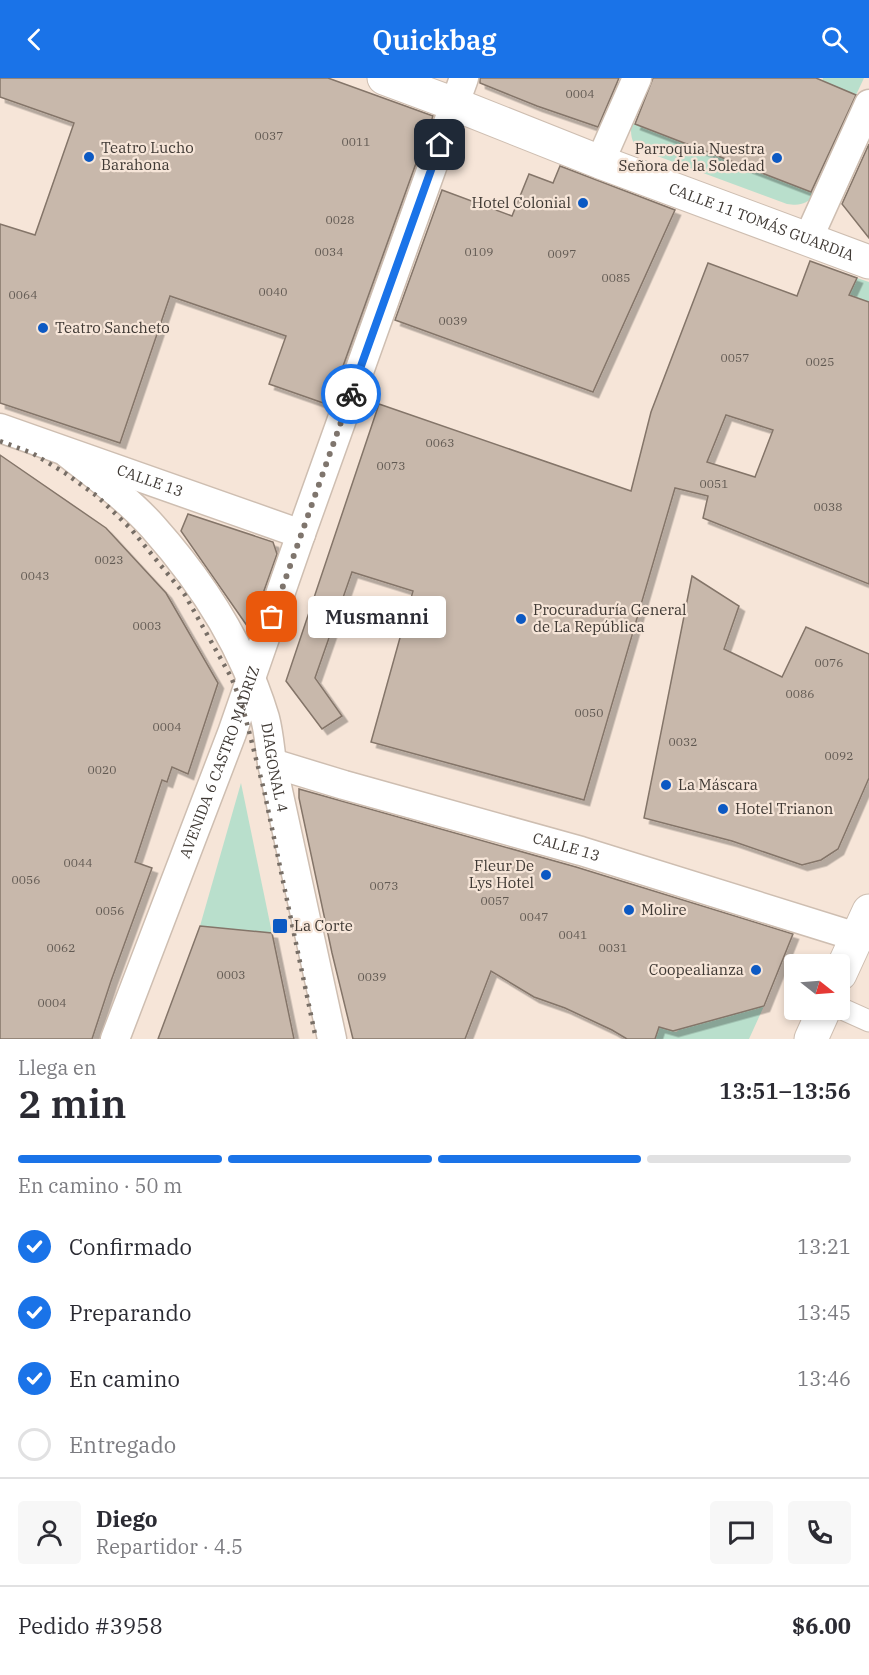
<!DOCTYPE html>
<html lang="es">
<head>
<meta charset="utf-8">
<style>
  :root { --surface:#fff; --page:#f7f7f7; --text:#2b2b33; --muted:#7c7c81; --line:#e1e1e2; --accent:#1a73e8 }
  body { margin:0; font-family:"IBM Plex Serif",serif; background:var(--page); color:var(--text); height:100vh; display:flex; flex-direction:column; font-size:22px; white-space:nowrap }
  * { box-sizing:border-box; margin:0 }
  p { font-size:20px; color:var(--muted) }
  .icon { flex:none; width:33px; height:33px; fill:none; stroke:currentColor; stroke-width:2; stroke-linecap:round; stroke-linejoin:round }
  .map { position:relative; height:961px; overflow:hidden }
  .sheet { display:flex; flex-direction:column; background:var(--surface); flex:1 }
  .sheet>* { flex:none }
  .needle { width:39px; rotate:107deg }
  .tools { position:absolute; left:784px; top:876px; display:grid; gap:12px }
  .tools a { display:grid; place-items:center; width:66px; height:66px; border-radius:6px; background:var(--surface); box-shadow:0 3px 9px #0003; font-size:30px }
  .pin { position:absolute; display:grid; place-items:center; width:51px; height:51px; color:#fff; margin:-26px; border-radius:12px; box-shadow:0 3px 9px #0006 }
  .courier { position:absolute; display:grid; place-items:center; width:60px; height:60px; margin:-30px; border:4px solid #1a73e8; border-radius:50%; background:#fff; color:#222; box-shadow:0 2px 8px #0007 }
  .bubble { position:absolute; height:42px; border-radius:6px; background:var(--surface); box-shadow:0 3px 9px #0003; font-size:20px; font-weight:600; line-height:42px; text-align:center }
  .summary em { font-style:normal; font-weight:600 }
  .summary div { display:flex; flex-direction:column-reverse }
  .summary { display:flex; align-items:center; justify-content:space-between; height:102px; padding:0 18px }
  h1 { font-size:39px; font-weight:600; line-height:45px }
  .bar { display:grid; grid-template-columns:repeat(4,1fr); gap:9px 6px; align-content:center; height:72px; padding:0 18px }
  .bar i { height:8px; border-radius:4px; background:var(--line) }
  .bar .current { background:var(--accent) }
  .bar p { grid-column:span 4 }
  .line { display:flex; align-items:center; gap:15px; padding:0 18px; border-top:2px solid var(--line) }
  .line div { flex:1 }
  .round { display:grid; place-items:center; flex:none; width:63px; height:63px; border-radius:6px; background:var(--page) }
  ol { padding:0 18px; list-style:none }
  li { display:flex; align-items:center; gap:18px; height:66px }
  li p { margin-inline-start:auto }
  li .icon { padding:6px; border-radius:50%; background:var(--accent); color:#fff; stroke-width:4 }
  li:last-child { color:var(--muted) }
  li i { width:33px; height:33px; border:3px solid var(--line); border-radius:50% }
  header { display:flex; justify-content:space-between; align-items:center; height:78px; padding:0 18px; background:var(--accent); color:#fff; font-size:27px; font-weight:600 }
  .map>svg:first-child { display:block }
  .green { fill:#b9dfcc }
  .building { fill:#c8b8ab; stroke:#847569; stroke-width:1.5; fill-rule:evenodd; filter:url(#shadow) }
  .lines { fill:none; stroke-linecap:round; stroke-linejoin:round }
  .pedestrian-casing { stroke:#cebeb1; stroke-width:23 }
  .minor-casing { stroke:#cebeb1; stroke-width:31 }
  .tertiary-casing { stroke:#cebeb1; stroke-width:35 }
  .trunk-casing { stroke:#cebeb1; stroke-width:35 }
  .pedestrian { stroke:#fff; stroke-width:21 }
  .minor { stroke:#fff; stroke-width:28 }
  .tertiary { stroke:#fff; stroke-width:33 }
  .trunk { stroke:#fff; stroke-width:33 }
  .rail { stroke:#776e66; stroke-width:4.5; stroke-dasharray:3 6; stroke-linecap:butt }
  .done { stroke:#7f756d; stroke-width:6; stroke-dasharray:0 10.8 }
  .route { stroke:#1a73e8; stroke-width:8 }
  .poi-dot { fill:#0c59c3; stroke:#f6e5d8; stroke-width:2 }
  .labels { text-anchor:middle; stroke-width:4.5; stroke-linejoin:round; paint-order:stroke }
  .number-label { font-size:12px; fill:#615952 }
  .poi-label { font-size:15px; fill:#3f3934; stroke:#f6e5d8; text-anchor:start }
  .street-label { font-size:15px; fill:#3f3934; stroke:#f6e5d8 }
</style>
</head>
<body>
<header><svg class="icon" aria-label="back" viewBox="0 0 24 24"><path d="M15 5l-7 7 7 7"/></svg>Quickbag<svg class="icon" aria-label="search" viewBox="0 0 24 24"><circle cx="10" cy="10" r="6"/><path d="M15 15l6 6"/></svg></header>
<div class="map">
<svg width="869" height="961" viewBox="0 0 869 961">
  <defs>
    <filter id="shadow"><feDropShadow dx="5.5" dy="5.5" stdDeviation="0" flood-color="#0004"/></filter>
  </defs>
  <rect width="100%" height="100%" fill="#f6e5d8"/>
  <!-- green -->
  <g class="green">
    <path d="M823 0H864L856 17 822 3Z"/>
    <path d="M631 45 816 116C806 126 801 128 787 126L641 72C630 65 631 56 631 45Z"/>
    <path d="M857 200 869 204V224L849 217Z"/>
    <path d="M241 705 272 855 200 848Z"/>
    <path d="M764 928 749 961H655L659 949 677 954 685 933Z"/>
  </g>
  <!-- building -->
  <g class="building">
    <path d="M0 0H328L433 38 329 327 269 306 286 258 170 218 120 365 0 325V146L35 157 74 45 0 19Z"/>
    <path d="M480 0H619L598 49 537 28 480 5Z"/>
    <path d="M653 0H816L856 17 811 114 635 46Z"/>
    <path d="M869 66V160L842 126Z"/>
    <path d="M560 88 675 132 593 314 395 242 442 112 512 138 529 96 553 105Z"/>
    <path d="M810 183 857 200 849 217 869 224V506L703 440 708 418 675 410 584 722 371 664 413 513 352 494 315 600 342 638 322 651 286 603 379 326 631 413 651 334 708 185 797 218ZM726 337 773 352 755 399 707 384Z"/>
    <path d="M0 377 106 450 166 515 218 605 188 696 172 689 167 704 162 702 135 784 152 790 111 903 92 961H0Z"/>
    <path d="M188 436 273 464 277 476 250 552 181 453Z"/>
    <path d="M692 498 739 528 724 571 782 599 806 549 869 576V700L838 771 821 782 802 787 732 763 644 740Z"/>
    <path d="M299 711 576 789 793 856 764 928 673 953 659 949 655 961H627L612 952 565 930 534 919 491 893 465 961H353L332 875 299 720Z"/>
    <path d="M200 848 272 855 294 961H158Z"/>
  </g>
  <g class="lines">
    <!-- pedestrian casing -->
    <g class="pedestrian-casing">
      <path id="pedestrian" d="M840 930 869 943"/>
    </g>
    <!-- minor casing -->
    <g class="minor-casing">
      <g id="minor">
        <path d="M600 84 637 0"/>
        <path d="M808 161 869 26"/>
        <path id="s1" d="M0 350 301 456"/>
        <path id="s2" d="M67 375C96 398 128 421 153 449 202 504 244 570 265 640 269 655 270 671 272 685L332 961"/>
        <path id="s3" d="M272 685 344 707 581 773 857 859"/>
        <path id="s4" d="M115 961 232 655 301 456 464 0"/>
      </g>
    </g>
    <!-- tertiary casing -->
    <g class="tertiary-casing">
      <g id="tertiary">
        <path id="s5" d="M384 0 454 26 600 84 869 184"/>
      </g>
    </g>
    <!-- trunk casing -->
    <g class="trunk-casing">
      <g id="trunk">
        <path d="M840 896 869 833"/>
        <path d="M811 961 824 932"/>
      </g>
    </g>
    <!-- pedestrian -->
    <use href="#pedestrian" class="pedestrian"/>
    <!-- minor -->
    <use href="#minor" class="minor"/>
    <!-- tertiary -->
    <use href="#tertiary" class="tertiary"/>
    <!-- trunk -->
    <use href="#trunk" class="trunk"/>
    <!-- rail -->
    <path class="rail" d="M0 363 32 375 65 395 97 418 131 451 185 517 231 599 242 626 264 712 316 961"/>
  </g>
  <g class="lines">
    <!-- done -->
    <path class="done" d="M272 539 351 316"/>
    <!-- route -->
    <path class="route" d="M351 316 440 67"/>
  </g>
  <!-- markers -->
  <g class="poi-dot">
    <circle cx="89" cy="79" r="6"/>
    <circle cx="777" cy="80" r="6"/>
    <circle cx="583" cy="125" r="6"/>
    <circle cx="43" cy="250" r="6"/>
    <circle cx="521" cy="541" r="6"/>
    <circle cx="666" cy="707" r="6"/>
    <circle cx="723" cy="731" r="6"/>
    <circle cx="546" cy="797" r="6"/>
    <circle cx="629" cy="832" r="6"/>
    <rect x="272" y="840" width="16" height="16" rx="3"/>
    <circle cx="756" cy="892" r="6"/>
  </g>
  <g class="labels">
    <!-- number labels -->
    <g class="number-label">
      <text x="580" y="20">0004</text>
      <text x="269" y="62">0037</text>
      <text x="356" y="68">0011</text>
      <text x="340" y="146">0028</text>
      <text x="329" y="178">0034</text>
      <text x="479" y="178">0109</text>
      <text x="562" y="180">0097</text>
      <text x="616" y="204">0085</text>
      <text x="273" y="218">0040</text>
      <text x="23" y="221">0064</text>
      <text x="453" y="247">0039</text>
      <text x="735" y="284">0057</text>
      <text x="820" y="288">0025</text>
      <text x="440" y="369">0063</text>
      <text x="391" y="392">0073</text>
      <text x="714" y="410">0051</text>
      <text x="828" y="433">0038</text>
      <text x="109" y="486">0023</text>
      <text x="35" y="502">0043</text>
      <text x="147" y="552">0003</text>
      <text x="829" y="589">0076</text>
      <text x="800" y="620">0086</text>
      <text x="589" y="639">0050</text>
      <text x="167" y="653">0004</text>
      <text x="683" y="668">0032</text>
      <text x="839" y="682">0092</text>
      <text x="102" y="696">0020</text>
      <text x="78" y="789">0044</text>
      <text x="26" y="806">0056</text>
      <text x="384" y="812">0073</text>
      <text x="495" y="827">0057</text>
      <text x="110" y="837">0056</text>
      <text x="534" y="843">0047</text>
      <text x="573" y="861">0041</text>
      <text x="61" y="874">0062</text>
      <text x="613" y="874">0031</text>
      <text x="231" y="901">0003</text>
      <text x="372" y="903">0039</text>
      <text x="52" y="929">0004</text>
    </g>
    <!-- poi labels -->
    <g class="poi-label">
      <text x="101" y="75">Teatro Lucho<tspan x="101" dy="17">Barahona</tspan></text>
      <text x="765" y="76" text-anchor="end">Parroquia Nuestra<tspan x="765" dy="17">Señora de la Soledad</tspan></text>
      <text x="571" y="130" text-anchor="end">Hotel Colonial</text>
      <text x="55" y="255">Teatro Sancheto</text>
      <text x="533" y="537">Procuraduría General<tspan x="533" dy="17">de La República</tspan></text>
      <text x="678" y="712">La Máscara</text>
      <text x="735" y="736">Hotel Trianon</text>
      <text x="534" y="793" text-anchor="end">Fleur De<tspan x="534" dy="17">Lys Hotel</tspan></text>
      <text x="641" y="837">Molire</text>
      <text x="294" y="853">La Corte</text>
      <text x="744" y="897" text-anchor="end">Coopealianza</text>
    </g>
    <!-- street labels -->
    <g class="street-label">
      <text dy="5" stroke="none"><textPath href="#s5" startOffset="404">CALLE 11 TOMÁS GUARDIA</textPath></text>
      <text dy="5" stroke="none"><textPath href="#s1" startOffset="159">CALLE 13</textPath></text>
      <text dy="5" stroke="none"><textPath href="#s4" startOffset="296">AVENIDA 6 CASTRO MADRIZ</textPath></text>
      <text dy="5" stroke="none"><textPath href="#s2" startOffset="387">DIAGONAL 4</textPath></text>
      <text dy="5" stroke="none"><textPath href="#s3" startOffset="306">CALLE 13</textPath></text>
    </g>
  </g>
</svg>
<div class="tools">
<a><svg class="needle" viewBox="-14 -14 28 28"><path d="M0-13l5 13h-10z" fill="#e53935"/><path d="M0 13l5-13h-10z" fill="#7c7c81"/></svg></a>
</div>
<div class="pin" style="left:272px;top:539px;background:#ea580c"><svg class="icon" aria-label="bag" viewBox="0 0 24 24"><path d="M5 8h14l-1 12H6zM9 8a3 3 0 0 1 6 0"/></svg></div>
<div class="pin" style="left:440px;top:67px;background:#1f2937"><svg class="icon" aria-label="home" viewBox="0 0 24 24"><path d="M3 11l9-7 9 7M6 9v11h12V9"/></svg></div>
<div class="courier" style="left:351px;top:316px"><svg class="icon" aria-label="bike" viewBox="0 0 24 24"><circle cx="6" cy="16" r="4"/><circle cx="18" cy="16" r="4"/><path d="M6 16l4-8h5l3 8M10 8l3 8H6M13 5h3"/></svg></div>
<div class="bubble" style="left:308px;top:518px;width:138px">Musmanni</div>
</div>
<section class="sheet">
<div class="summary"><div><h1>2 min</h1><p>Llega en</p></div><em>13:51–13:56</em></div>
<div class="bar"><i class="current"></i><i class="current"></i><i class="current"></i><i></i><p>En camino · 50 m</p></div>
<ol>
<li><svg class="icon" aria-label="check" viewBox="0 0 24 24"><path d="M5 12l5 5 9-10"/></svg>Confirmado<p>13:21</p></li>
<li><svg class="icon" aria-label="check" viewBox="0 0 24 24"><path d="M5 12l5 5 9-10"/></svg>Preparando<p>13:45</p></li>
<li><svg class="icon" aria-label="check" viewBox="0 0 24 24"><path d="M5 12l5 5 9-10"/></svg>En camino<p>13:46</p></li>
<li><i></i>Entregado</li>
</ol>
<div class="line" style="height:108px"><a class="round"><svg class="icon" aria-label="person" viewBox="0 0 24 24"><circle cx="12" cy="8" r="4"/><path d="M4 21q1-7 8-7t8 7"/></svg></a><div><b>Diego</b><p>Repartidor · 4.5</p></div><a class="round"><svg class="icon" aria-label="chat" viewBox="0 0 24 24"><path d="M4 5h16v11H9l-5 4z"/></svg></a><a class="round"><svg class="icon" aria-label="phone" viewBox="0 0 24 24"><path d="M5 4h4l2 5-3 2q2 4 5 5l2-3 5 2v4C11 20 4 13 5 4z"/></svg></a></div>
<div class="line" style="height:78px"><div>Pedido #3958</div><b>$6.00</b></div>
</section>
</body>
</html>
